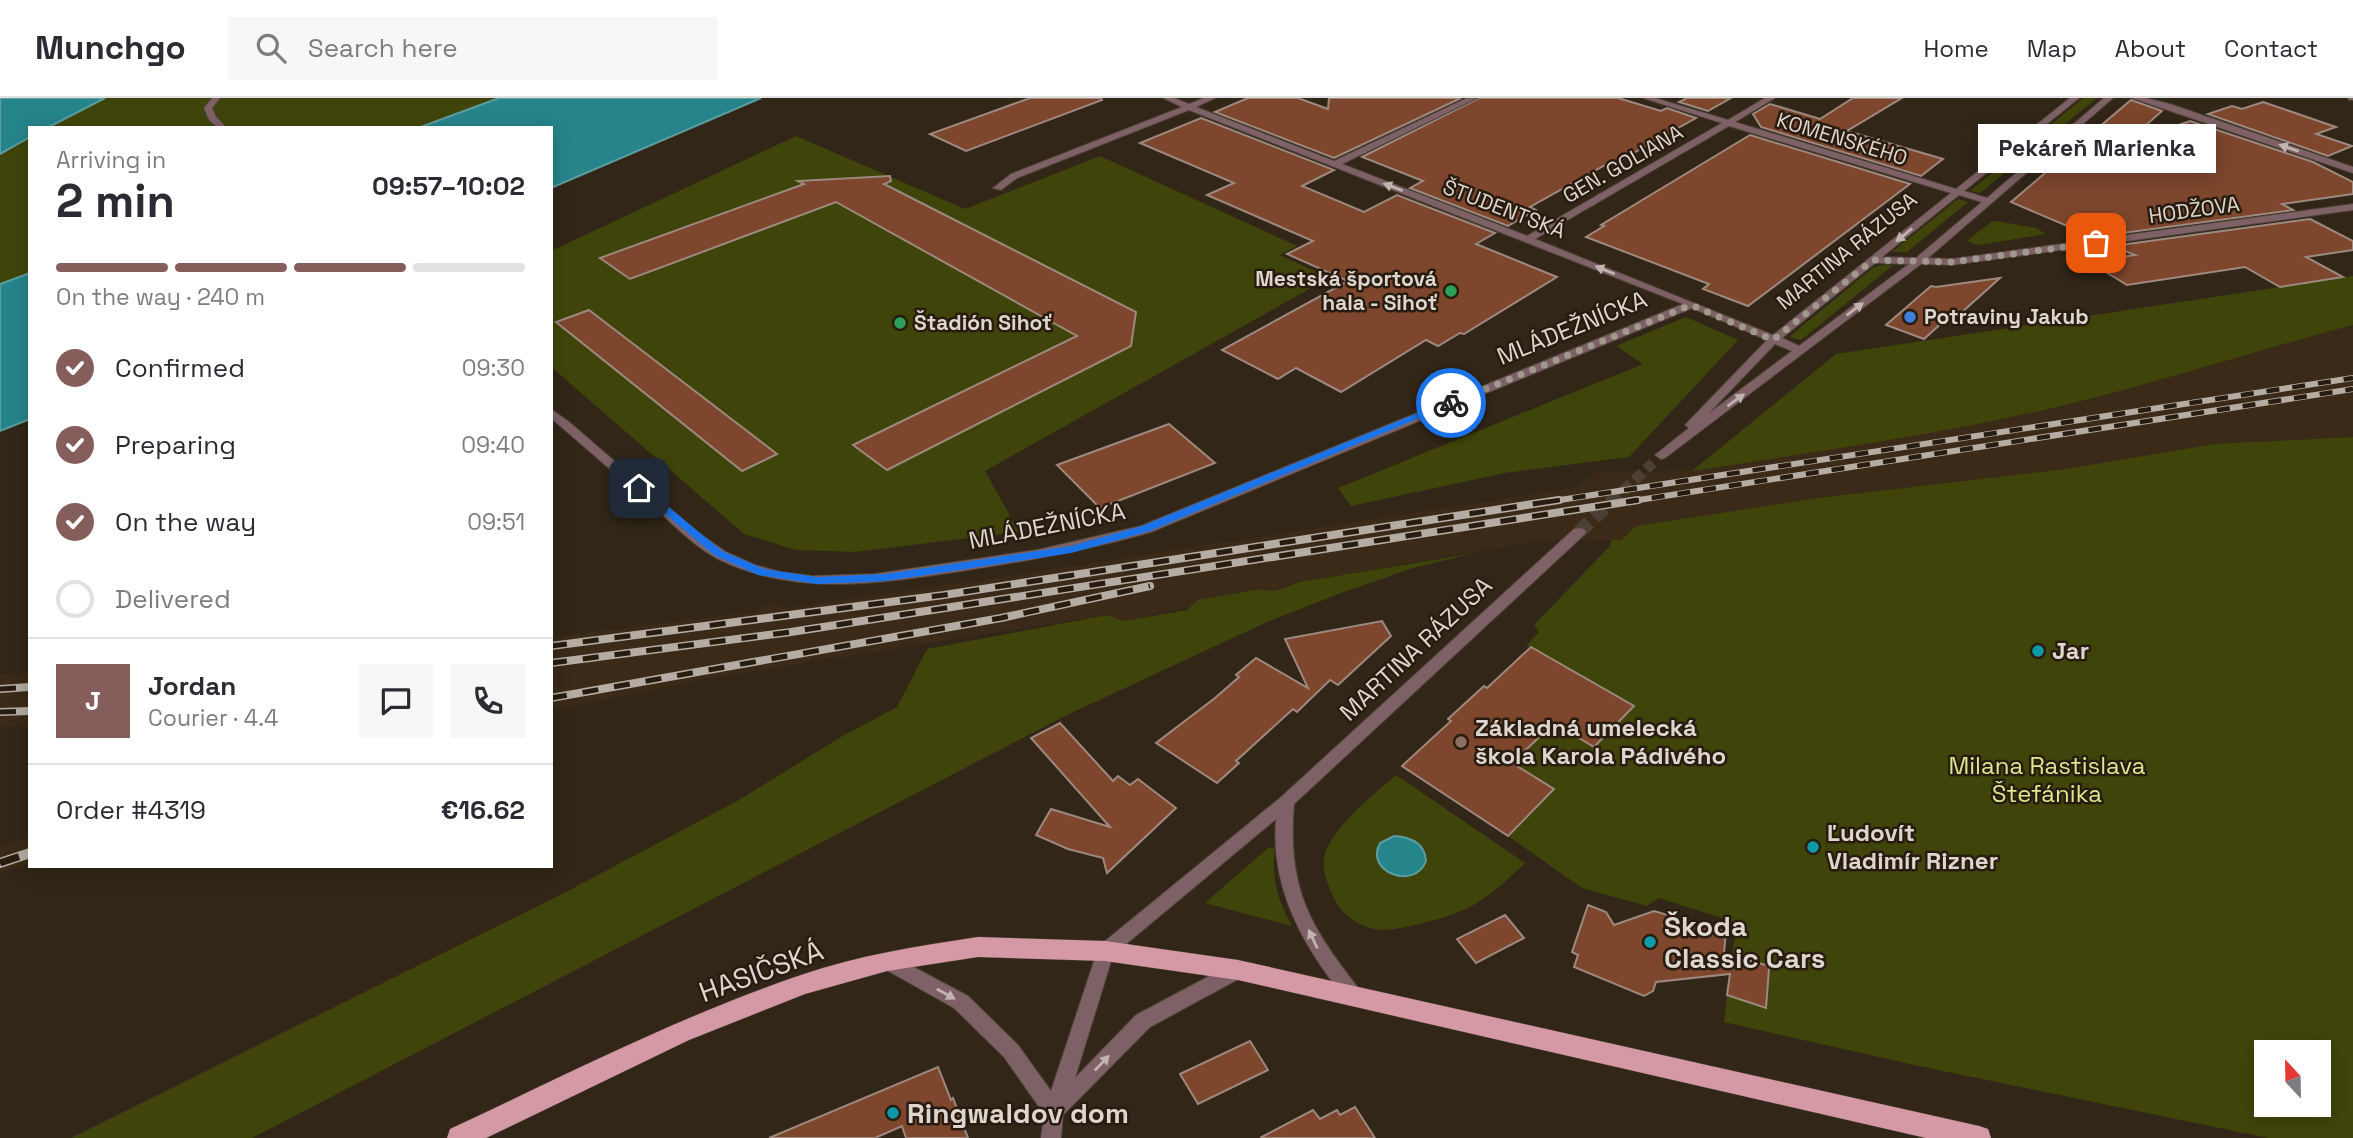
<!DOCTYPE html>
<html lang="en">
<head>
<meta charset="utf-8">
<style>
  :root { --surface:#fff; --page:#f7f7f7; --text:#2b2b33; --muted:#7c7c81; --line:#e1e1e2; --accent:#855e5b }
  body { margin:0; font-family:"Space Grotesk",sans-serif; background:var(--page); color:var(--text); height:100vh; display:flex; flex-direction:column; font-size:26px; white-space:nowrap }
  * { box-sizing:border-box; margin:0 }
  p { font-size:23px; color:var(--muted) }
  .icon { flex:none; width:38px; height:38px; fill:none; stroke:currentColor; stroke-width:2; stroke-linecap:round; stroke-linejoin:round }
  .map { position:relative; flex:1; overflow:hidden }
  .sheet { position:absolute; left:28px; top:28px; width:525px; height:742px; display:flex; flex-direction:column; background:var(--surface); border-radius:0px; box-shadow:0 4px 18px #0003 }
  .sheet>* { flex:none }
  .needle { width:46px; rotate:338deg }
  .buttons { position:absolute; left:2254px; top:942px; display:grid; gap:14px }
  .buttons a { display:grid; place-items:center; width:77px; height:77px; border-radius:0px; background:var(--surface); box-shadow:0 4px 18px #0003; font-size:35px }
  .pin { position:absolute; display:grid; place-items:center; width:60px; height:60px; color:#fff; margin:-30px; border-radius:14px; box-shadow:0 4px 10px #0006 }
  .courier { position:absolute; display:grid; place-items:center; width:70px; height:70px; margin:-35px; border:5px solid #1a73e8; border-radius:50%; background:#fff; color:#222; box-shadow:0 2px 9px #0007 }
  .bubble { position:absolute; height:49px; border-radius:0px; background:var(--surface); box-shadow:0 4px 18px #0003; font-size:23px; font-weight:600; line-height:49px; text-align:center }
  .summary em { font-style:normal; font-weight:600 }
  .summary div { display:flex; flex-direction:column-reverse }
  .summary { display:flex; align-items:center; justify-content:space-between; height:119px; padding:0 28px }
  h1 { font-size:46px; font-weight:600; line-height:52px }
  .bar { display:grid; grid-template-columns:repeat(4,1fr); gap:10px 7px; align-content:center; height:84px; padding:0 28px }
  .bar i { height:9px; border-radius:5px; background:var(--line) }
  .bar .on { background:var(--accent) }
  .bar p { grid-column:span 4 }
  .line { display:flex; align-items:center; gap:18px; padding:0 28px; border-top:2px solid var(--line) }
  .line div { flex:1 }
  .round { display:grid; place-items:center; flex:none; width:74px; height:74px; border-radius:0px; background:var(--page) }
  ol { padding:0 28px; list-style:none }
  li { display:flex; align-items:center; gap:21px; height:77px }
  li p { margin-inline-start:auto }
  li .icon { padding:7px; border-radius:50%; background:var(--accent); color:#fff; stroke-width:4 }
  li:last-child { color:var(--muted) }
  li i { width:38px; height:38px; border:4px solid var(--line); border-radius:50% }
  header { display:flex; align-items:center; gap:42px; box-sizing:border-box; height:98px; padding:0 35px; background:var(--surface); border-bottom:2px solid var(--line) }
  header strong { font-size:33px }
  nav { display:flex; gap:38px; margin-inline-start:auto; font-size:24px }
  .search { width:490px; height:63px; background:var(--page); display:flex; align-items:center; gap:18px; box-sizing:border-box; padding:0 24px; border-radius:0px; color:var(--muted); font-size:26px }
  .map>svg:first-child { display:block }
  .built { fill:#3a2a17 }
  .green { fill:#3f450a; fill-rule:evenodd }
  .water { fill:#26848b; stroke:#5d9d9f; stroke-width:2 }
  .building { fill:#7d462d; stroke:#9d8980; stroke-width:2 }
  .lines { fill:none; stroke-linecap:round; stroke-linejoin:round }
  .street-tunnel-far1 { stroke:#4b4033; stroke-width:11; stroke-dasharray:11 5; stroke-linecap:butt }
  .street-tunnel { stroke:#4b4033; stroke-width:14; stroke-dasharray:14 7; stroke-linecap:butt }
  .street-casing { stroke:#4d4235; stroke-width:2 }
  .primary-casing { stroke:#4d4235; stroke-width:1 }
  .street { fill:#7e6167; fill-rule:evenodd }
  .primary { fill:#d499a5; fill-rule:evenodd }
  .rail-far2-casing { stroke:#b5aca3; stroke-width:6 }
  .rail-far1-casing { stroke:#b5aca3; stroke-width:8 }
  .rail-casing { stroke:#b5aca3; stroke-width:10 }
  .rail-far2 { stroke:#271c0f; stroke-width:4.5; stroke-dasharray:13; stroke-linecap:butt }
  .rail-far1 { stroke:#271c0f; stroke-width:5; stroke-dasharray:16; stroke-linecap:butt }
  .rail { stroke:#271c0f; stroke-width:7; stroke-dasharray:20; stroke-linecap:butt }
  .oneway { fill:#c1b3af }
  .route { fill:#1a73e8 }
  .done { stroke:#a1988e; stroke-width:7; stroke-dasharray:0 12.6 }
  .leisure-dot { fill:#2e9e5b; stroke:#271c0f; stroke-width:2.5 }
  .shop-dot { fill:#3f7fe0; stroke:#271c0f; stroke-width:2.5 }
  .culture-dot { fill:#0f9aa8; stroke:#271c0f; stroke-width:2.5 }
  .education-dot { fill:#8d6e63; stroke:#271c0f; stroke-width:2.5 }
  .labels { text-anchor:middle; stroke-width:5; stroke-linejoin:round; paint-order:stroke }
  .far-street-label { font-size:21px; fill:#ded6ce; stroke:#271c0f }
  .far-poi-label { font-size:21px; font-weight:bold; fill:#ded6ce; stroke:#271c0f; text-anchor:start }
  .street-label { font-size:24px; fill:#ded6ce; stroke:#271c0f }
  .poi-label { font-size:24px; font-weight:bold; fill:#ded6ce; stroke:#271c0f; text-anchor:start }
  .park-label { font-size:24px; fill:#dbe88e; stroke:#271c0f }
  .near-poi-label { font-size:28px; font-weight:bold; fill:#ded6ce; stroke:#271c0f; text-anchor:start }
  .near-street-label { font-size:28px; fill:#ded6ce; stroke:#271c0f }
</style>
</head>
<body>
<header>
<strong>Munchgo</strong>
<div class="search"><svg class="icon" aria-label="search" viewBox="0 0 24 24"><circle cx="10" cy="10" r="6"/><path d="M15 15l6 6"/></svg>Search here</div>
<nav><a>Home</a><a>Map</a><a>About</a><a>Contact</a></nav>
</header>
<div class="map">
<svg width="2353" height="1040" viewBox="0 0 2353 1040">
  <rect width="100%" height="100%" fill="#312618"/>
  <!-- built -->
  <g class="built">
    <path d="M2353 178V339L2215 346 2066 371 1818 400 1636 428 1621 442 1541 443 1300 484 1285 488 1280 492 1123 523 1107 517 705 581 551 613V539L755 514 763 508 777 506 785 510 1003 479 1577 389 1596 374 1692 373 1836 256Z"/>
    <path d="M30 575V628L0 630V576Z"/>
    <path d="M30 739V765L0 775V749Z"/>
  </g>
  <!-- green -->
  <g class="green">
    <path d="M105 0H499L418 30H47Z"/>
    <path d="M2083 0H2097L1980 95 1970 93Z"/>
    <path d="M796 38 965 111 1100 58 1297 148 1280 157 1329 180 985 373 1019 434 855 454 796 452 744 436 551 269V153Z"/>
    <path d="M30 39V175L0 186V56Z"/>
    <path d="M1958 101 1968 104 1907 154H1892Z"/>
    <path d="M1997 123 2036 130 2046 136 1978 147 1969 144 1968 142 1991 124Z"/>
    <path d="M1888 166 1892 168 1801 242 1789 239 1874 169Z"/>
    <path d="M2353 178V227C2261 251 2170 281 2077 304 1951 335 1821 353 1692 373L1836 256Z"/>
    <path d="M1686 219 1738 242 1629 359 1505 375 1351 408 1338 390 1643 266 1616 248Z"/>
    <path d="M2353 339V1040H2268L1914 967 1724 924 1727 897 1766 910 1770 870 1732 857 1736 833 1727 830 1728 822 1659 800 1647 808 1582 790 1508 738 1553 692 1511 665 1552 624 1594 649 1633 608 1527 547 1539 534 1534 527 1609 449 1612 442H1621L1636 428 1818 400 2066 371 2215 346ZM2266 954H2319V1006H2266Z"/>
    <path d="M1476 455 1413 470 1341 495 1265 525 1069 616 252 1040H71L564 795 739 702 841 639 897 609 927 551 1107 517 1123 523 1187 512 1198 502 1261 491C1275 497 1286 488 1300 484Z"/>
    <path d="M1396 677 1525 765C1507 782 1489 800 1466 811 1449 819 1402 832 1383 832 1365 832 1343 819 1335 802 1329 789 1320 771 1325 756 1333 729 1374 696 1396 677Z"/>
    <path d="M1269 749 1275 751C1271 780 1278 803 1292 828L1205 805Z"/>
  </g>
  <!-- water -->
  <g class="water">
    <path d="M0 0H105L47 30H30V39L0 56Z"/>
    <path d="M499 0H761L551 90V30H418Z"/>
    <path d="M30 175V321L0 333V186Z"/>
    <path d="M1394 738C1410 739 1425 744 1426 763 1415 793 1364 774 1380 745Z"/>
  </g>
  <!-- building -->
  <g class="building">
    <path d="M1030 0H1101L1102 2 966 53 930 36Z"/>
    <path d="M1248 0H1298L1328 11 1329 0H1461L1334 60 1215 14Z"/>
    <path d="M1479 0H1618L1661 13 1667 10 1696 20 1612 67 1607 66 1530 109 1536 112 1508 128 1410 90 1423 83 1362 59Z"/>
    <path d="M1687 0H1731L1708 13 1679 4Z"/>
    <path d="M1853 0H1902L1847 33 1943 61 1921 78 1761 29 1753 16 1770 6 1820 21Z"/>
    <path d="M2131 2 2162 13 2127 44 2190 23 2313 64 2353 84V96L2282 106 2293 112 2093 139 2011 104Z"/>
    <path d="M2263 4 2336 29 2316 36 2352 48 2328 58 2208 16 2232 8 2242 11Z"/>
    <path d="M1201 20 1334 72 1302 88 1364 114 1397 97 1495 135 1476 146 1557 179 1464 236 1460 235 1438 248 1426 242 1341 294 1296 270 1278 281 1222 252 1348 183 1287 156 1313 143 1207 97 1234 85 1140 45Z"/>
    <path d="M1750 37 1910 86 1748 208 1703 191 1709 186 1586 139 1604 128 1601 127Z"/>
    <path d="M890 78 891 83 884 86 1136 214 1131 248 887 372 853 347 1077 238 836 104 630 181 600 160 804 86 798 83Z"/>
    <path d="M2310 121 2353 143V152L2306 159 2343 179 2280 189 2245 169 2127 187 2093 166 2103 164 2100 162 2135 157 2113 148Z"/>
    <path d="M2000 180 1951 224 1945 222 1924 241 1886 227 1931 188 1936 189Z"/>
    <path d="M589 212 777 356 742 373 556 224Z"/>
    <path d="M1169 326 1215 365 1100 410 1057 367Z"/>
    <path d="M1382 523 1391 538 1338 587 1330 582 1297 614 1293 611 1236 663 1239 665 1217 685 1156 645 1215 600 1239 579 1236 577 1256 560 1308 590 1285 541Z"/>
    <path d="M1531 549 1634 608 1594 649 1554 625 1512 665 1554 691 1508 738 1402 668 1451 623 1448 621 1484 588 1487 590Z"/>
    <path d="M1060 625 1113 683 1118 678 1130 687 1138 681 1176 710 1107 775 1103 760 1068 751 1036 737 1051 711 1110 729 1031 640Z"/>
    <path d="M1588 807 1606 814 1614 827 1654 813 1726 834 1724 855 1776 870 1769 871 1766 910 1727 897 1730 876 1656 884 1653 893 1644 898 1574 869 1578 857 1572 854Z"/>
    <path d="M1505 817 1524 840 1476 865 1457 841Z"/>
    <path d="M1250 943 1268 972 1198 1006 1180 976Z"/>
    <path d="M938 969 951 1002 953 1000 968 1040H906L902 1028 875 1040H769Z"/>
    <path d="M1355 1009 1375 1040H1260L1313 1012 1320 1021 1337 1012 1340 1017Z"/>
  </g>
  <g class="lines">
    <!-- street-tunnel-far1 -->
    <path class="street-tunnel-far1" d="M1611 404 1653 365"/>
    <!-- street-tunnel -->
    <path class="street-tunnel" d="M1579 434 1613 402"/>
    <!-- street casing -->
    <g class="street-casing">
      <g id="street">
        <path d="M212 0H220L212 10 216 19 227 30H218L209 22 204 10Z"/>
        <path d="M1163 0H1174L1189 6 1204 0H1215L1196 9 1334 63 1467 0H1477L1342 66 1527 138 1722 25 1643 0H1655L1728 22 1765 0H1775L1735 24 1956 91 2070 0H2079L1964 93 1987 100 2104 0H2113L1928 160 1952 161 2353 106V112L1952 167 1921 166 1665 360 1661 361 1655 357 1689 330 1685 327 1687 325 1767 242 1692 210 1151 434C1092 451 1033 462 974 471 888 484 800 501 718 461 695 449 675 428 656 411 621 381 586 350 551 320V311L569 324 696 433 726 454 755 467 781 474 812 478 875 476 1037 452 1141 428 1683 206 1189 12 1017 80 1001 92 993 90 1011 76 1182 9ZM1729 28 1951 95 1773 237 1535 141ZM1959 97 1982 104 1916 160 1882 159ZM1875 165 1909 166 1799 248 1782 240ZM1775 246 1792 253 1708 316Z"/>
        <path d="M2132 0H2145L2170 6 2353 69V75Z"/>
        <path d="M2348 0H2353V2H2349Z"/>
        <path d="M1579 430 1584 431 1586 434 1584 437 1294 706C1287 790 1309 827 1359 891L1362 897 1359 903 1353 905C1342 901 1335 887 1328 878 1294 831 1271 780 1276 721L1113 857 1075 980 1136 917 1232 866 1238 864 1244 866 1247 872 1244 878 1150 929 1063 1017 1061 1040H1041L1044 1016 1004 959 954 910 881 869 878 863 881 857 887 855 968 898 1018 947 1051 993 1099 848 1280 700 1574 431Z"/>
      </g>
    </g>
    <!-- primary casing -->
    <g class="primary-casing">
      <path id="primary" d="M978 839 1105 843 1238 862 1979 1028 1988 1031 1991 1040H1926L1238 882 1105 863 978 859 887 873 805 896 689 942 486 1040H447L450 1031C566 977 680 918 801 877 859 857 918 848 978 839Z"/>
    </g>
    <!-- street -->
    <use href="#street" class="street"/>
    <!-- primary -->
    <use href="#primary" class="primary"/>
    <!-- rail-far2 casing -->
    <g class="rail-far2-casing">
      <g id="rail-far2">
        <path d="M1547 404 2353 280"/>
        <path d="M1626 404 2353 291"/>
      </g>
    </g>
    <!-- rail-far1 casing -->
    <g class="rail-far1-casing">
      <g id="rail-far1">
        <path d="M551 548 944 497 1559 402"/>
        <path d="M551 565 791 534 1638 402"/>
        <path d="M0 591 30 589"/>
        <path d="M551 600 1001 520 1150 488"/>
        <path d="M0 614 30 613"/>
      </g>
    </g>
    <!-- rail casing -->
    <g class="rail-casing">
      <path id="rail" d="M0 765 30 755"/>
    </g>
    <!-- rail-far2 -->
    <use href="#rail-far2" class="rail-far2"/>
    <!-- rail-far1 -->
    <use href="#rail-far1" class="rail-far1"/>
    <!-- rail -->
    <use href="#rail" class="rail"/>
  </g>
  <!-- one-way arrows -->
  <defs><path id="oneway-solid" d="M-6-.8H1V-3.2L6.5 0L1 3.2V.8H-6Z" transform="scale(1.75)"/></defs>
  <g class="oneway">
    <use href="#oneway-solid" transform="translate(2289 50) rotate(-161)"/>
    <use href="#oneway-solid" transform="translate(1393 89) rotate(-159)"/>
    <use href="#oneway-solid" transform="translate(1904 137) rotate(141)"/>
    <use href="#oneway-solid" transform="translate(1605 172) rotate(-158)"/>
    <use href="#oneway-solid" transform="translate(1855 211) rotate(-37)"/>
    <use href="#oneway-solid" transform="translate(1736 302) rotate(-36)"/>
    <use href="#oneway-solid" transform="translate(1313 841) rotate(-115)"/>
    <use href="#oneway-solid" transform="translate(946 896) rotate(29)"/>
    <use href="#oneway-solid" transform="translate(1102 965) rotate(-46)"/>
  </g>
  <!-- route -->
  <path class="route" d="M1447 303 1455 305 1150 433 1071 455 886 483 817 486 758 477 714 457 634 390 643 388 722 453 764 471 817 479 886 476 1071 448 1142 428Z"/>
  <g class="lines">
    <!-- done -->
    <path class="done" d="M1451 305 1691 207 1773 242 1873 162 1952 164 2096 145"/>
  </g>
  <!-- markers -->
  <g class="leisure-dot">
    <circle cx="1451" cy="193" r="7"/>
    <circle cx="900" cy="225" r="7"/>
  </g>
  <circle class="shop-dot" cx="1910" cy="219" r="7"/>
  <g class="culture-dot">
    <circle cx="2038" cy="553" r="7"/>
    <circle cx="1813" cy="749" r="7"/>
    <circle cx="1650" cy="844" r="7"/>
    <circle cx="893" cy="1015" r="7"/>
  </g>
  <circle class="education-dot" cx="1461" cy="644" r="7"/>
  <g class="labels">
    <!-- far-street labels -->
    <g class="far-street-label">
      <text transform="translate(1842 41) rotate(17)" y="7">KOMENSKÉHO</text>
      <text transform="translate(1623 66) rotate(-30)" y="7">GEN. GOLIANA</text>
      <text transform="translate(1504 111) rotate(21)" y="7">ŠTUDENTSKÁ</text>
      <text transform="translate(2194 112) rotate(-8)" y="7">HODŽOVA</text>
      <text transform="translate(1847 153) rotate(-39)" y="7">MARTINA RÁZUSA</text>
    </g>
    <!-- far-poi labels -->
    <g class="far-poi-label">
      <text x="1437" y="188" text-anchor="end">Mestská športová<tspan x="1437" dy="24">hala - Sihoť</tspan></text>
      <text x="1924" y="226">Potraviny Jakub</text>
      <text x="914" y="232">Štadión Sihoť</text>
    </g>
    <!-- street labels -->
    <g class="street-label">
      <text transform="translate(1572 230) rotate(-22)" y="8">MLÁDEŽNÍCKA</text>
      <text transform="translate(1047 428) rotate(-11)" y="8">MLÁDEŽNÍCKA</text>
      <text transform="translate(1416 551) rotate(-43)" y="8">MARTINA RÁZUSA</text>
    </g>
    <!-- poi labels -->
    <g class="poi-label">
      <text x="2052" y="561">Jar</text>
      <text x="1475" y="638">Základná umelecká<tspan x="1475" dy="28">škola Karola Pádivého</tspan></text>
      <text x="1827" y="743">Ľudovít<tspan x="1827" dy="28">Vladimír Rizner</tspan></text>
    </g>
    <!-- park labels -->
    <g class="park-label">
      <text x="2047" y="676">Milana Rastislava<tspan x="2047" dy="28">Štefánika</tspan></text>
    </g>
    <!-- near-poi labels -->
    <g class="near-poi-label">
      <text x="1664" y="838">Škoda<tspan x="1664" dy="32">Classic Cars</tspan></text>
      <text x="907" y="1025">Ringwaldov dom</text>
    </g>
    <!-- near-street labels -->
    <g class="near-street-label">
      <text transform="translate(761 873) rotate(-20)" y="10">HASIČSKÁ</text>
    </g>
  </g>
</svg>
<div class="buttons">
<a><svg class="needle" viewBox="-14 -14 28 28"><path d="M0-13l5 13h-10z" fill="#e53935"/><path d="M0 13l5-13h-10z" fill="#7c7c81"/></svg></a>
</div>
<div class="pin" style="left:2096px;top:145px;background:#ea580c"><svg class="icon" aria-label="bag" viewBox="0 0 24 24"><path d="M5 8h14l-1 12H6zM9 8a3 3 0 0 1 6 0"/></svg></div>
<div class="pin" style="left:639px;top:390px;background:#1f2937"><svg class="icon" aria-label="home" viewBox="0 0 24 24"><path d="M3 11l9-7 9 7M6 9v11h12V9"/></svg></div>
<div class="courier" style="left:1451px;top:305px"><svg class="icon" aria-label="bike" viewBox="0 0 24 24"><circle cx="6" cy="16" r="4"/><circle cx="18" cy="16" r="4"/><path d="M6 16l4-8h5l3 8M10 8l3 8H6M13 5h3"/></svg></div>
<div class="bubble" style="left:1978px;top:26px;width:238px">Pekáreň Marienka</div>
<section class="sheet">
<div class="summary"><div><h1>2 min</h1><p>Arriving in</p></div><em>09:57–10:02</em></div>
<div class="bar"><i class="on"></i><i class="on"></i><i class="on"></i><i></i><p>On the way · 240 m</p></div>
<ol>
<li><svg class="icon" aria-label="check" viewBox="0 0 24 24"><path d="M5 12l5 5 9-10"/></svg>Confirmed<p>09:30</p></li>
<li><svg class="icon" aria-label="check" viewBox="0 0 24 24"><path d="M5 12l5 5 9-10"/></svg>Preparing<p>09:40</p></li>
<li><svg class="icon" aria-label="check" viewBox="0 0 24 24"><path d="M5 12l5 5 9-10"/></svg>On the way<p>09:51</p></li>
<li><i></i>Delivered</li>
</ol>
<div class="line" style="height:126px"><b class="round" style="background:var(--accent);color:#fff">J</b><div><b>Jordan</b><p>Courier · 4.4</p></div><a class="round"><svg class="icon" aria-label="chat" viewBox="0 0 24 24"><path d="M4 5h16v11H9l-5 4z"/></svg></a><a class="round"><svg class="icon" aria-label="phone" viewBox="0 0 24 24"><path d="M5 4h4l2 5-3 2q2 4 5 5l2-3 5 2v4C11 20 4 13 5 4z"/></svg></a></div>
<div class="line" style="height:91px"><div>Order #4319</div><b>€16.62</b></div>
</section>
</div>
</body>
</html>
